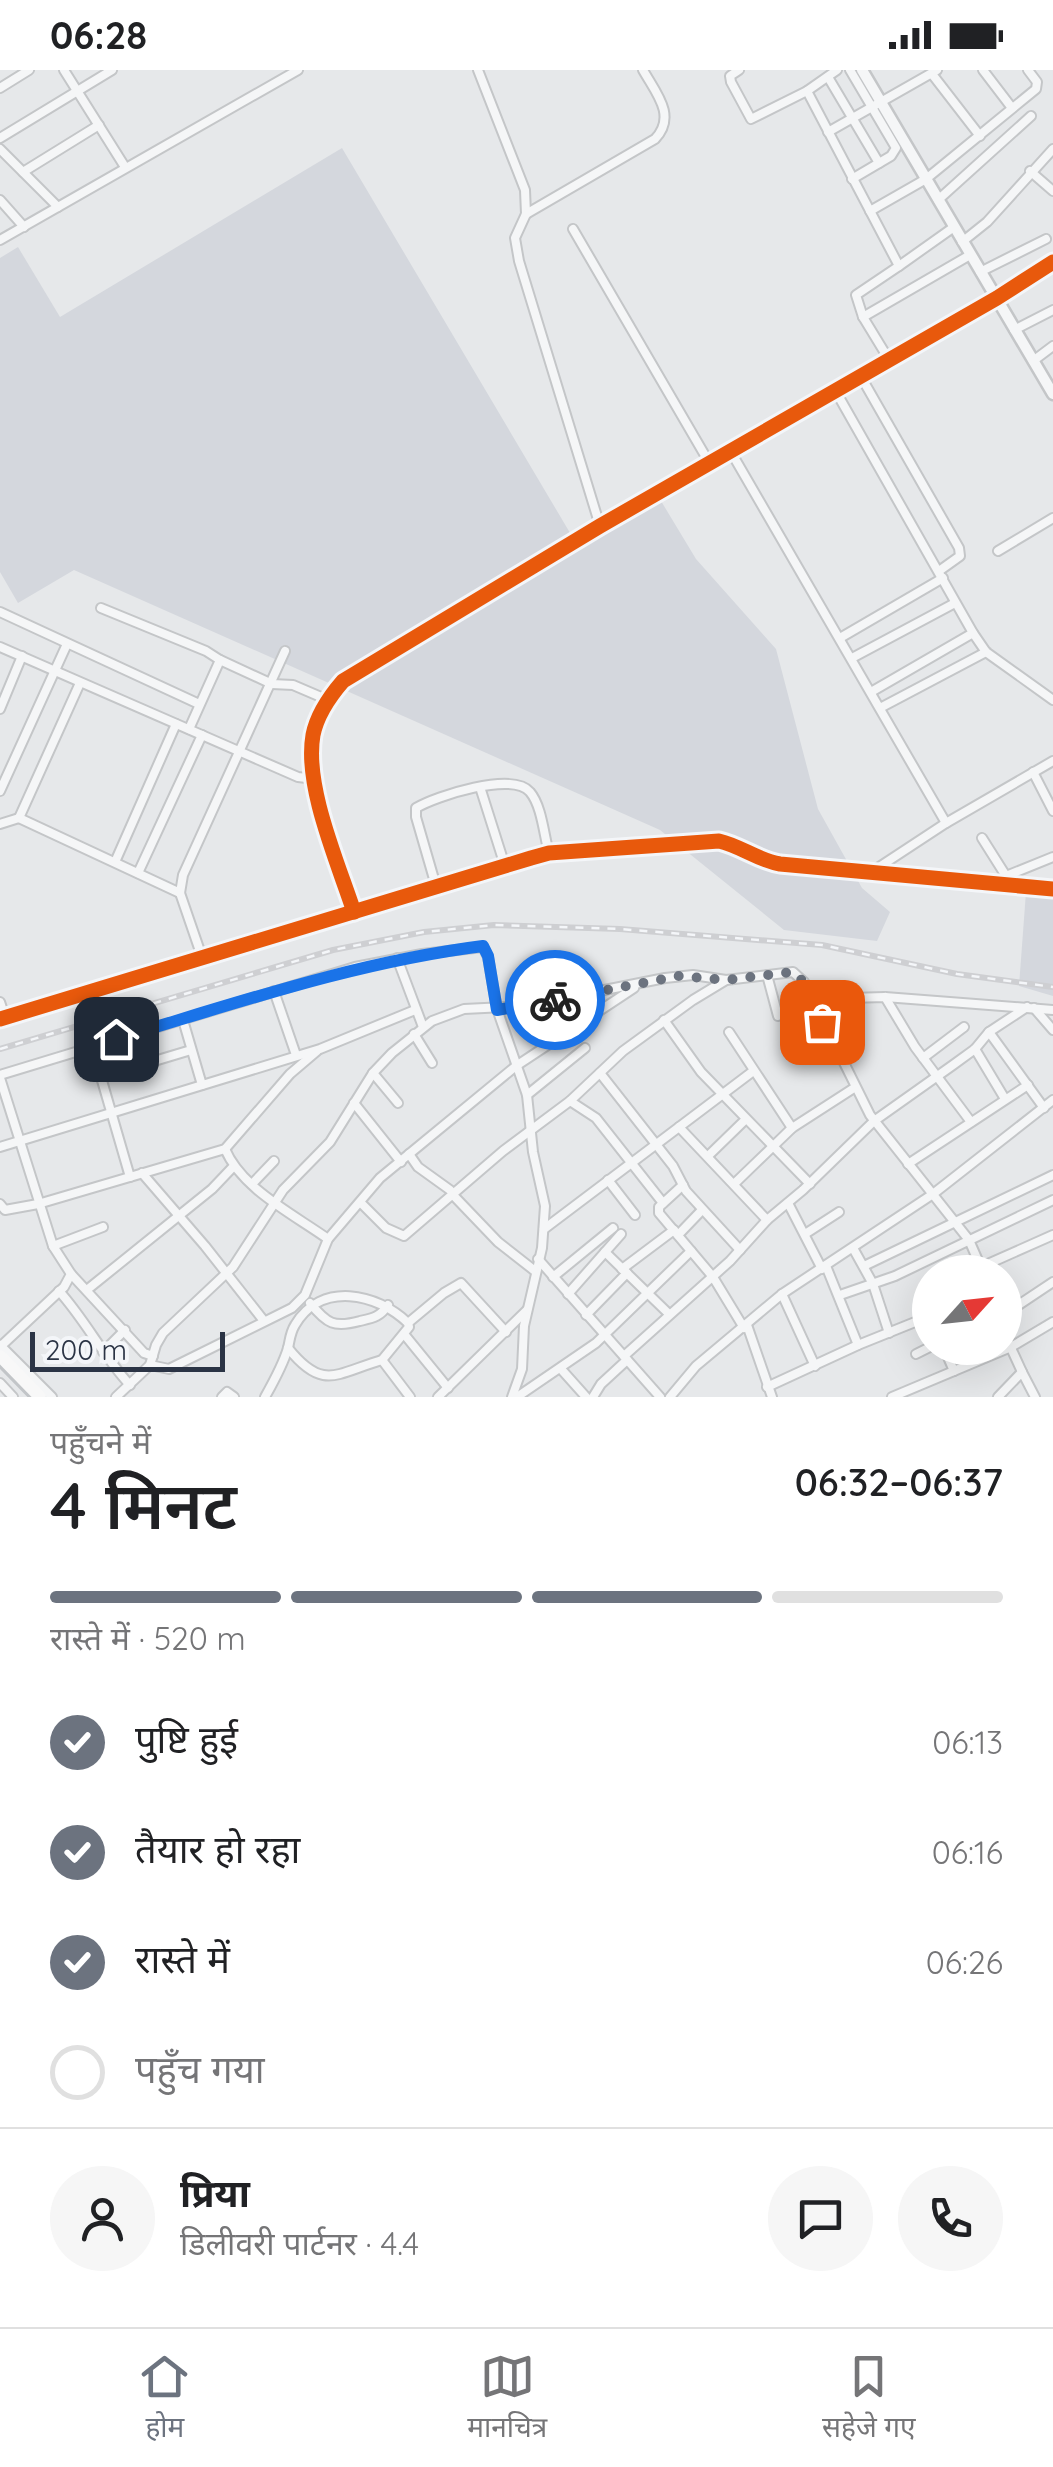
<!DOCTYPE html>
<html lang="hi">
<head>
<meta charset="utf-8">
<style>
  :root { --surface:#fff; --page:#f6f6f6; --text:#202124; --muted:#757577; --line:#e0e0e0; --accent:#6c737f }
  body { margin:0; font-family:Quicksand,"Noto Sans Devanagari",sans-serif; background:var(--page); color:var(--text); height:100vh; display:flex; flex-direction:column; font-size:38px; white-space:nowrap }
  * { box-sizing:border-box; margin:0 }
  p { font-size:32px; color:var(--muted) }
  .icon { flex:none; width:55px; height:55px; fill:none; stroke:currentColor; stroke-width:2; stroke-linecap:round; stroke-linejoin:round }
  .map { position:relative; height:1327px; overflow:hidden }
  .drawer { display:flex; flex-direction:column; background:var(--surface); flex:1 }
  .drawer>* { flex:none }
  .needle { width:65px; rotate:63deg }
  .buttons { position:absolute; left:912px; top:1185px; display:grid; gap:20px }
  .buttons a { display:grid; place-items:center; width:110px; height:110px; border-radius:50%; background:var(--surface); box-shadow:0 10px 40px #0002; font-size:50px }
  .scale { position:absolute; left:30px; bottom:25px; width:195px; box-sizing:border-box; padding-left:10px; border:5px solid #2b3445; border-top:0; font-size:28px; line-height:35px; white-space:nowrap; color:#2b3445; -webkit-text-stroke:8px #f4f6f9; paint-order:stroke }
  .pin { position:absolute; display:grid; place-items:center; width:85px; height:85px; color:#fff; margin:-42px; border-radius:20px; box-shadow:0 5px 15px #0006 }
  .courier { position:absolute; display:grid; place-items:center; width:100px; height:100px; margin:-50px; border:8px solid #1a73e8; border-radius:50%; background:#fff; color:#222; box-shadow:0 2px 12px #0007 }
  .overview em { font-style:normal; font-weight:600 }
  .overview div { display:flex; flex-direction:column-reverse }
  .overview { display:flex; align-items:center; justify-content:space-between; height:170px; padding:0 50px }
  h1 { font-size:65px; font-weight:600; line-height:75px }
  .bar { display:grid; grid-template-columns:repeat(4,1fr); gap:15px 10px; align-content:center; height:120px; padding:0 50px }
  .bar i { height:12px; border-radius:8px; background:var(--line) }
  .bar .current { background:var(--accent) }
  .bar p { grid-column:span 4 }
  .line { display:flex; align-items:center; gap:25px; padding:0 50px; border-top:2px solid var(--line) }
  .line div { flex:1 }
  .round { display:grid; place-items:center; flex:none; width:105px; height:105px; border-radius:52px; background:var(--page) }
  ol { padding:0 50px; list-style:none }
  li { display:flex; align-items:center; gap:30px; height:110px }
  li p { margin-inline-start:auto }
  li .icon { padding:10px; border-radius:50%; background:var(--accent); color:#fff; stroke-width:4 }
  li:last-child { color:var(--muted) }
  li i { width:55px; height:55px; border:5px solid var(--line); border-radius:50% }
  .status { display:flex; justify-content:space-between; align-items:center; height:70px; padding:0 50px; background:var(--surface); direction:ltr }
  .status svg { height:28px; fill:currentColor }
  .tab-bar { display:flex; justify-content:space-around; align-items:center; height:140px; border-top:2px solid var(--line); background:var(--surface); font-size:28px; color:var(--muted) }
  .tab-bar a { display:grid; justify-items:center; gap:5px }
  .tab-bar .current { color:var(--accent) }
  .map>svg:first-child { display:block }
  .built { fill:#d4d7dd }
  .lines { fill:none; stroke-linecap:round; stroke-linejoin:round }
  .minor-casing { stroke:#c4c6c8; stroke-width:12 }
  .tertiary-casing { stroke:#c4c6c8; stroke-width:15 }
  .primary-casing { stroke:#c2c5c8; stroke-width:18 }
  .minor { stroke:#f5f6f7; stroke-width:8 }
  .tertiary { stroke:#f5f6f7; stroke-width:10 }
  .primary { stroke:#f8f8f8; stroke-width:12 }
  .rail-casing { stroke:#cecfd2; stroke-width:6 }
  .rail { stroke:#f4f6f9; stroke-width:2.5; stroke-dasharray:8; stroke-linecap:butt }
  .cycleway-casing { stroke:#f4f6f9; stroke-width:21 }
  .cycleway { stroke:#e8590c; stroke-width:15 }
  .done { stroke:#6c737f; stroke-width:10; stroke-dasharray:0 18 }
  .route { stroke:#1a73e8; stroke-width:12 }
</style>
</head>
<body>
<div class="status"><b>06:28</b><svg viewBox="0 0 49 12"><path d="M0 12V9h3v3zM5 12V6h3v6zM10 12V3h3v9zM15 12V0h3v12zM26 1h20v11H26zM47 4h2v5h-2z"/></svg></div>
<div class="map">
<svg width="1053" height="1327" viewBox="0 0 1053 1327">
  <rect width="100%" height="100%" fill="#e6e8ea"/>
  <!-- built -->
  <g class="built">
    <path d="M342 78 576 473 658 426 696 489 776 579 818 739 862 818 890 842 877 871 784 860 660 760 74 500 18 533 0 502V188L18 177 60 247Z"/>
    <path d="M1026 822 1053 823V926L1019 916Z"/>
  </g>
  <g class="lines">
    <!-- minor casing -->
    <g class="minor-casing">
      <g id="minor">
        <path d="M64 0 125 97"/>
        <path d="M478 0 525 120 526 144 515 168 519 191 600 456"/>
        <path d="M739 0 730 6 731 12 751 49 807 21"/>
        <path d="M837 0 807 21 899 196 856 225 863 247 888 288"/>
        <path d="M850 0 896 78 891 86 852 109"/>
        <path d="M983 0 1012 38"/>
        <path d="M932 4 980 66"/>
        <path d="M828 7 879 93"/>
        <path d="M0 18 29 0"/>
        <path d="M828 62 937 0"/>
        <path d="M0 68 112 0"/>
        <path d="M0 79 58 137"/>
        <path d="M1030 101 1053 121"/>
        <path d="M23 102 99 55"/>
        <path d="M0 130 24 157"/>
        <path d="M938 130 1031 46"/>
        <path d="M870 141 926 109 1036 19 1037 12 1028 0"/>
        <path d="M526 144 655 69C677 46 656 23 643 0"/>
        <path d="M573 159 710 394"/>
        <path d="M0 170 298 0"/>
        <path d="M962 172 987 152 1053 79"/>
        <path d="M899 196 954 157"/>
        <path d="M980 202 1046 169"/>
        <path d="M863 247 970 185"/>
        <path d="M1014 260 1053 240"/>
        <path d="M1033 291 1053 276"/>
        <path d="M860 305 959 478 960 486 939 501"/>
        <path d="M835 320 973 563 986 582 1053 630"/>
        <path d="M731 382 946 753"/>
        <path d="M998 481 1053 448"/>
        <path d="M101 538 206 581 220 590"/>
        <path d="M0 542 199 634"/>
        <path d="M840 568 943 508"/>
        <path d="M0 577 298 707 315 709"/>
        <path d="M852 588 955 533"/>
        <path d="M80 613 19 748 180 823"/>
        <path d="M871 622 973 563"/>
        <path d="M880 638 986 582"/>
        <path d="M0 639 22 586"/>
        <path d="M189 659 220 590 272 614 293 615 328 630"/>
        <path d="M1033 702 1053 741"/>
        <path d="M480 717 505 796"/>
        <path d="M0 721 67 574"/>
        <path d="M0 754 19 748"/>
        <path d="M982 768 1006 806 1053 787"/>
        <path d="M115 792 176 654"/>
        <path d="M873 801 946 753 1053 691"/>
        <path d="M138 803 202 665"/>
        <path d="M436 816 416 747V738C436 726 513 701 530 722 542 736 544 766 549 783"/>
        <path d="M354 842C338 793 304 716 313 665 317 645 330 626 343 611L600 456 997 228 1053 192"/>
        <path d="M202 887 180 823 183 805 285 581"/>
        <path d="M397 888 423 957"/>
        <path d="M767 905 778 946"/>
        <path d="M274 921 296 985"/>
        <path d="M885 927 915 977 971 1052"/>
        <path d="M812 929 885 927 1053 940"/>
        <path d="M0 932 5 947"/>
        <path d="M1034 938 1053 960"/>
        <path d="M183 950 202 1015"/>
        <path d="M664 950 701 1002 810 1114"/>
        <path d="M729 962 792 1058"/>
        <path d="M989 962 1044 1038"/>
        <path d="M414 964 432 993"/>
        <path d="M92 976 130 1107"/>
        <path d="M975 979 1005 1029"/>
        <path d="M923 988 964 957"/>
        <path d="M373 1003 398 1033"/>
        <path d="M600 1003 673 1096 686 1121 740 1180"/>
        <path d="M0 1005 355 897 422 884 483 877 488 887 497 939 527 1025 533 1082 545 1136 542 1178 524 1256 522 1299 512 1327"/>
        <path d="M101 1007 191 980"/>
        <path d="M0 1008 53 1176 71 1204 64 1217 1 1276"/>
        <path d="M527 1025 585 978"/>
        <path d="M570 1031 596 1048 663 1133"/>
        <path d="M354 1033 401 1092"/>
        <path d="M679 1057 767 1150"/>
        <path d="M0 1077 320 979 415 940"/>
        <path d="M225 1079C242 1119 293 1144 328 1169"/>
        <path d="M409 1084 418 1097 450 1120"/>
        <path d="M708 1086 745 1050"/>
        <path d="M908 1094 1028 1015"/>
        <path d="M142 1103 205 1176 264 1251"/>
        <path d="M608 1110 635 1145"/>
        <path d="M252 1114 274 1091"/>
        <path d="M734 1114 792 1058 854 1018"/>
        <path d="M683 1115 659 1137V1143L713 1207 744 1258"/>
        <path d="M453 1125 498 1172 535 1201"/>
        <path d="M361 1133 386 1158 404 1166 503 1081 570 1031 623 981 693 930 726 910 793 902 804 912 870 1045 969 1170 983 1202"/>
        <path d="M788 1133 822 1199"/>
        <path d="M0 1134 5 1140 38 1134 225 1079 290 1004 317 981"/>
        <path d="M544 1159 752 1002"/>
        <path d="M805 1164 839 1142"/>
        <path d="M678 1165 702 1140"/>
        <path d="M53 1176 103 1157"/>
        <path d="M853 1178 873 1214 889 1263"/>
        <path d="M605 1182 669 1244"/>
        <path d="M538 1189 660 1327"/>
        <path d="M826 1196 858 1275"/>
        <path d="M864 1196 1053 1105"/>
        <path d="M981 1197 1053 1165"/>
        <path d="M622 1199 674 1160"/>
        <path d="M71 1204 144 1283 153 1286"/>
        <path d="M553 1207 613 1158"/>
        <path d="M88 1219 212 1119 232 1098"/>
        <path d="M59 1221C86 1251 103 1286 130 1315"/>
        <path d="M568 1224 621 1164"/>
        <path d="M782 1224 815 1296"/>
        <path d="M840 1225 895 1206 1053 1130"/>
        <path d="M310 1233C327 1254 334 1258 360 1251 373 1248 380 1247 388 1235"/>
        <path d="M1005 1244 1053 1212"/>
        <path d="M586 1245 627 1203"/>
        <path d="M408 1253 444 1223 461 1213 506 1262"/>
        <path d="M747 1255 772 1327"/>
        <path d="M404 1264 448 1318"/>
        <path d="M0 1275 52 1327"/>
        <path d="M288 1278C323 1322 337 1303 382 1290L410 1327"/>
        <path d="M944 1278 954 1301"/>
        <path d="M103 1282 125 1260"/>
        <path d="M916 1284 930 1277"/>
        <path d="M624 1286 730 1191 767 1150 803 1120 874 1051 953 995 975 979 989 962 1027 937"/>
        <path d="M150 1295 156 1275 163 1263 233 1197 283 1120 330 1072 373 1003 392 983 432 951 464 939 524 936 665 908 693 905 726 910"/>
        <path d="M561 1299 586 1327"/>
        <path d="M1022 1302 1035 1327"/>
        <path d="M0 1313 13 1327"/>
        <path d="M767 1317 858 1275 930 1246"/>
        <path d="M116 1327 150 1295 169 1299 292 1238 305 1225 328 1169 380 1108 516 996 634 918"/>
        <path d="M222 1327 227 1322 234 1327"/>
        <path d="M265 1327C274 1311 283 1295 288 1278 290 1270 290 1263 295 1255 321 1211 377 1223 408 1253L409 1257 382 1290"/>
        <path d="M438 1327 527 1240"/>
        <path d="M517 1327 596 1273 691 1181"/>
        <path d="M593 1327 601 1314 627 1290"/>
        <path d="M670 1327 696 1296 782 1224 933 1124 1053 1030"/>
        <path d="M892 1327 1011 1277 1053 1252"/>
        <path d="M998 1327 1022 1302 1005 1265"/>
      </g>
    </g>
    <!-- tertiary casing -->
    <g class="tertiary-casing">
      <g id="tertiary">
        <path d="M862 0 1053 324"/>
        <path d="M0 949 531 788 549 783 719 771C741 776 757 790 780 794L1053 819"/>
      </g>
    </g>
    <!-- primary casing -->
    <g class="primary-casing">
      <path id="primary" d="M0 1286 40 1327"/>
    </g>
    <!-- minor -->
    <use href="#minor" class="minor"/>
    <!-- tertiary -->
    <use href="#tertiary" class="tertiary"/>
    <!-- primary -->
    <use href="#primary" class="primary"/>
    <!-- rail casing -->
    <g class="rail-casing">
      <path id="rail" d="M0 979 333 880 424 862 494 855 620 859 822 875 957 904 1053 917"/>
    </g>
    <!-- rail -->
    <use href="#rail" class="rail"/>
    <!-- cycleway casing -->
    <g class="cycleway-casing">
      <g id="cycleway">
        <path d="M354 842C338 793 304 716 313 665 317 645 330 626 343 611L600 456 997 228 1053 192"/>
        <path d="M0 949 531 788 549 783 719 771C741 776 757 790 780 794L1053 819"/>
      </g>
    </g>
    <!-- cycleway -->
    <use href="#cycleway" class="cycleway"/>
  </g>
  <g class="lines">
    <!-- done -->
    <path class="done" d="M555 930 679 906 726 910 792 902 804 912 822 952"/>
    <!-- route -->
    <path class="route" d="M116 969C237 933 356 892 483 876L488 886 497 940 555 930"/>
  </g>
</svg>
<div class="buttons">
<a><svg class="needle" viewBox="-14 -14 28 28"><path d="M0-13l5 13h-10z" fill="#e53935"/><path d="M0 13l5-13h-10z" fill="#757577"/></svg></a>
</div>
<div class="scale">200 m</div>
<div class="pin" style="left:822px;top:952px;background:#ea580c"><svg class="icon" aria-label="bag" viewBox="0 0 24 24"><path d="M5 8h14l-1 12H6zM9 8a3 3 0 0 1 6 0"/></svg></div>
<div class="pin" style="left:116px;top:969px;background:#1f2937"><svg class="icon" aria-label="home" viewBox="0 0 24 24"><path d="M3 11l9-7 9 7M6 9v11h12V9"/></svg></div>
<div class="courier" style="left:555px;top:930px"><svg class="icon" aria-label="bike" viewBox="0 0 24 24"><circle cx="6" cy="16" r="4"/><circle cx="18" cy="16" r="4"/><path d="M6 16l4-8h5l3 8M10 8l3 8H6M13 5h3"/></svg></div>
</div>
<section class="drawer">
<div class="overview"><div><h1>4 मिनट</h1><p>पहुँचने में</p></div><em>06:32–06:37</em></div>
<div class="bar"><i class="current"></i><i class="current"></i><i class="current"></i><i></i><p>रास्ते में · 520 m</p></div>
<ol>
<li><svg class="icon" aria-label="check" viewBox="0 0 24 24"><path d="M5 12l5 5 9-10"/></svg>पुष्टि हुई<p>06:13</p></li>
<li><svg class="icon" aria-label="check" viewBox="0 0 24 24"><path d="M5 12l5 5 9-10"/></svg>तैयार हो रहा<p>06:16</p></li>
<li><svg class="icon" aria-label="check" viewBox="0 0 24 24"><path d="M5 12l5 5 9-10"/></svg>रास्ते में<p>06:26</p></li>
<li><i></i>पहुँच गया</li>
</ol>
<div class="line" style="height:180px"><a class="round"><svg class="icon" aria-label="person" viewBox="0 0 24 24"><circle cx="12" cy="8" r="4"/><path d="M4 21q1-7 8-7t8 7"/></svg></a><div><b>प्रिया</b><p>डिलीवरी पार्टनर · 4.4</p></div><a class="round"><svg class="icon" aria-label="chat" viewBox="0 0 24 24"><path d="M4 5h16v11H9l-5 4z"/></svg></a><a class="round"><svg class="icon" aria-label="phone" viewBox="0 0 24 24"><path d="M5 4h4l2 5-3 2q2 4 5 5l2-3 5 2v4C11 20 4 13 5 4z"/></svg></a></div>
</section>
<nav class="tab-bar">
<a class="current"><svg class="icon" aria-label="home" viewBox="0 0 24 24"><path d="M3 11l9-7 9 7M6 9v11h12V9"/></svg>होम</a>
<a><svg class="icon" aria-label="map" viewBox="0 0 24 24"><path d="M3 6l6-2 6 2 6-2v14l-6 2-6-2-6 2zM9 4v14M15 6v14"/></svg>मानचित्र</a>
<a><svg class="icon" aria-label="saved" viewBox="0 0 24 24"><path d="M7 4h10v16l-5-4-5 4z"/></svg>सहेजे गए</a>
</nav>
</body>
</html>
